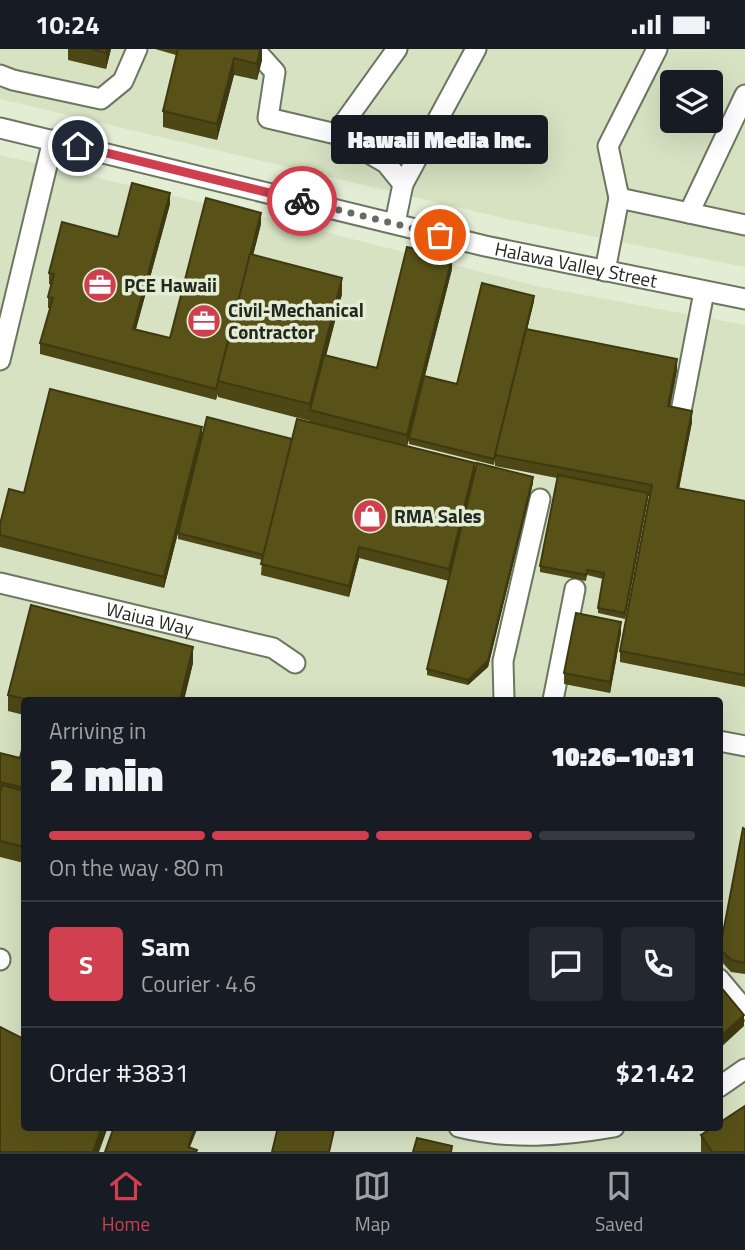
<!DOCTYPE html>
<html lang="en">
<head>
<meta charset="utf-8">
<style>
  :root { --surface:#171b24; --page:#242831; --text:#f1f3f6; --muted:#9ea1a6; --line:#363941; --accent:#cf3f4d }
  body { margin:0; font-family:"Titillium Web",sans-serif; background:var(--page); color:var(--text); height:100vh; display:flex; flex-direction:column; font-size:26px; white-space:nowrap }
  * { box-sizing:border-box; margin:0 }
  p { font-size:23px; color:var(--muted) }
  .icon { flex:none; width:38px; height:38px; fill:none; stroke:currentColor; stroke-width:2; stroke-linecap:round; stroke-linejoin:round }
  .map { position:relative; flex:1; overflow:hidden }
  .panel { position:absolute; left:21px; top:648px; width:702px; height:434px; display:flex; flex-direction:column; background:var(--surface); border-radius:7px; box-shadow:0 7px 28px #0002 }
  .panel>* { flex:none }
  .fabs { position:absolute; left:660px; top:21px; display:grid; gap:14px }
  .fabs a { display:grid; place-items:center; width:63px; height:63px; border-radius:7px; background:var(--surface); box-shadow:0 7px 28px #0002; font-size:35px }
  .pin { position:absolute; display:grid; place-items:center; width:60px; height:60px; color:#fff; margin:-30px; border:4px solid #fff; border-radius:50%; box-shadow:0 2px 7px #0007 }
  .courier { position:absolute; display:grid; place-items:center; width:70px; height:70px; margin:-35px; border:5px solid #cf3f4d; border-radius:50%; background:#fff; color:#222; box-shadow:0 2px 9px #0007 }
  .bubble { position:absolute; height:49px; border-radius:7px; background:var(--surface); box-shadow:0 7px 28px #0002; font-size:23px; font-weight:800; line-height:49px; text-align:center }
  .headline em { font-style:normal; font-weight:800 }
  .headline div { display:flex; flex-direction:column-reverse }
  .headline { display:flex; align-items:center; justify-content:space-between; height:119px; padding:0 28px }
  h1 { font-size:46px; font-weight:800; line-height:52px }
  .bar { display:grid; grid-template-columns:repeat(4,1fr); gap:10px 7px; align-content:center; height:84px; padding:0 28px }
  .bar i { height:9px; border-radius:5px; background:var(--line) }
  .bar .selected { background:var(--accent) }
  .bar p { grid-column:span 4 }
  .line { display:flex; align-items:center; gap:18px; padding:0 28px; border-top:2px solid var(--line) }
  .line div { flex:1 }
  .round { display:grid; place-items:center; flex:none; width:74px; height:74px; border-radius:7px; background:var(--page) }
  .status { display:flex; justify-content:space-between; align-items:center; height:49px; padding:0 35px; background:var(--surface); direction:ltr }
  .status svg { height:19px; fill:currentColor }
  .tabs { display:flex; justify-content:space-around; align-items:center; height:98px; border-top:2px solid var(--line); background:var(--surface); font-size:19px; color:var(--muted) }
  .tabs a { display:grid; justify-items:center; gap:4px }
  .tabs .selected { color:var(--accent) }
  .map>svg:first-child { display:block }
  .built { fill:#d6e2c2; fill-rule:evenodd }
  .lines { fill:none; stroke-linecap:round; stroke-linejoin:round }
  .minor-casing { stroke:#6d7660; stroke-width:23 }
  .minor { stroke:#fff; stroke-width:19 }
  .wall { fill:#4c4715 }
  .shaded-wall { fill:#3e3911 }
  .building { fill:#585218; stroke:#3e3911; stroke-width:2 }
  .done { stroke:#666c5e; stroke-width:7; stroke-dasharray:0 12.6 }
  .route { stroke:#cf3f4d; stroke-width:9 }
  .labels { text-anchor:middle; stroke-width:7; stroke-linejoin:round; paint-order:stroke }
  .street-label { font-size:19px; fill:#23271e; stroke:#e3edd4 }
  .poi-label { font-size:19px; font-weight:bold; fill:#23271e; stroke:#e3edd4; text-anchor:start }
</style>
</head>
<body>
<div class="status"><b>10:24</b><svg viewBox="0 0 49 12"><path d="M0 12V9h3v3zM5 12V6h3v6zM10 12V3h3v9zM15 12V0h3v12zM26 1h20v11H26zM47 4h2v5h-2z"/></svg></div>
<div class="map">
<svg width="745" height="1103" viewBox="0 0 745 1103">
  <rect width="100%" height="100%" fill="#e3edd4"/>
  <!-- built -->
  <g class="built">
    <path d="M0 0H745V218L507 170 0 50ZM672 33H710V72H672Z"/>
    <path d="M0 106 298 176 536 237 745 276V1103H0ZM24 651H719V1078H24Z"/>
  </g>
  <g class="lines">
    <!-- minor casing -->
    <g class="minor-casing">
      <g id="minor">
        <path d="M251 0 256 2 275 23 268 69 336 85 386 114 403 135 395 174"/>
        <path d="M0 26 13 31 101 50 123 32 137 0"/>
        <path id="s1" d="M0 79 485 197 745 250"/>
        <path d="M336 85 397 0"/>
        <path d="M403 135 476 0"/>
        <path d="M619 149 745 176"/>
        <path d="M689 164 745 46"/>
        <path d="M605 222 619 149 608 97 657 0"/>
        <path d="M0 311 53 91"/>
        <path d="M677 383 704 243"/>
        <path id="s2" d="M0 534 273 599 295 614"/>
        <path d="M504 651 503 612 540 450"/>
        <path d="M553 651 575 540"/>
        <path d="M719 692 745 697"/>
        <path d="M0 910V911"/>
        <path d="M719 930 745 961"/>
        <path d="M719 1038 745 1020"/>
        <path d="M459 1078C511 1091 562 1087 614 1078"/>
      </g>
    </g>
    <!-- minor -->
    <use href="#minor" class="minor"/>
  </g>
  <!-- wall -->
  <g class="wall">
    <path d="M68 0H111L106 20 68 11Z"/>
    <path d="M155 0H262V11L257 31 234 26 217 91 163 78V62L176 6Z"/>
    <path d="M170 155 136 280 170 289 261 175 253 206 342 245 326 306 377 319 452 220 425 327 457 335 534 252 527 281 677 321 670 358 692 373 679 439 745 452V638L620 613V602L650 447H648L625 570 598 564V559L603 530 587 526 586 532 540 523V517L557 429 495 417V409L494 416 409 395V391L407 397 310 373V369V372L218 348V345L216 351 40 305V294L50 259H48V248L51 236 49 235V224L118 188Z"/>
    <path d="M202 389 164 539 0 498V475Z"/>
    <path d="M292 390 475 422 533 434 488 618 468 636 427 626V620L449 532 359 509 349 548 261 526 262 511 178 490V484Z"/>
    <path d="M621 584 610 644 564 635V624Z"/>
    <path d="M193 614 184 651H24V666L8 662V646Z"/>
    <path d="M24 693V814L0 808V704L20 709Z"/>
    <path d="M745 780V925L731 923 720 911V900Z"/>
    <path d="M701 1086 745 1103H701Z"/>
  </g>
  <!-- shaded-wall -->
  <g class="shaded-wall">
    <path d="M107 0H111L106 20V4Z"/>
    <path d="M260 0H262V11L257 31V15Z"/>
    <path d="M234 9V26L217 91V75Z"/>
    <path d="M170 144V155L133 291V280Z"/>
    <path d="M261 164V175L221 332H218Z"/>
    <path d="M452 209V220L407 397V386Z"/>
    <path d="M342 229V245L312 362 310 361V372V355Z"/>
    <path d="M534 247V252L496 406H495L494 416V410Z"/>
    <path d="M677 310V321L668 368V357Z"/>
    <path d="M692 362V373L677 450V439Z"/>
    <path d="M202 378V389L164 539V528Z"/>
    <path d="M475 414V425L449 532V520Z"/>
    <path d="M533 428V434L488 618 468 636V631Z"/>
    <path d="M648 444V450L625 570V564Z"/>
    <path d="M359 498V509L349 548V537Z"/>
    <path d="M621 573V584L610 644V633Z"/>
    <path d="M193 598V614L184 651H180Z"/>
    <path d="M744 966V977L719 1000V989Z"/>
    <path d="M102 1078H108L99 1103H93Z"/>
    <path d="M195 1078H198L188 1103V1098Z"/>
  </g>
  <!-- building -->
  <g class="building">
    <path d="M91 0H107L106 4Z"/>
    <path d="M178 0H260L257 15 234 9 217 75 163 62Z"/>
    <path d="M132 134 170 144 133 280 170 289 206 149 261 164 216 340 40 294 53 249 48 248 54 225 49 224 62 173 118 188Z"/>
    <path d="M407 198 452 209 407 386 310 361 324 306 377 319Z"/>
    <path d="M250 205 342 229 310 355 218 332Z"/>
    <path d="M482 234 534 247 494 410 409 389 424 327 457 335Z"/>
    <path d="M526 280 677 310 668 357 692 362 677 439 745 452V626L620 602 652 436 495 406Z"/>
    <path d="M50 340 202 378 164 528 0 486V475L9 440 24 444Z"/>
    <path d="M207 368 292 390 264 506 178 484Z"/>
    <path d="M297 370 475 414 449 520 359 498 349 537 261 515Z"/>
    <path d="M477 414 533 428 488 612 468 631 427 620Z"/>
    <path d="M558 426 648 444 625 564 598 559 604 524 587 521 586 526 540 517Z"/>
    <path d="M31 556 193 598 180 651H29L8 646Z"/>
    <path d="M576 564 621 573 610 633 564 624Z"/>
    <path d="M24 693V739L0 733V704L20 709Z"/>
    <path d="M2 736 24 742V798L0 792V743Z"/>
    <path d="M743 779 745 780V914L731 911 720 900Z"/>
    <path d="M719 936 744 966 719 989Z"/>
    <path d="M0 978 24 990V1078H102L93 1103H0Z"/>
    <path d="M745 1057V1103H712L701 1086 713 1078H719V1074Z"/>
    <path d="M114 1078H195L188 1098 197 1101 196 1103H105Z"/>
    <path d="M278 1078 286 1080 287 1078H322L334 1081 329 1103H272Z"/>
    <path d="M417 1089 452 1097 451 1103H413Z"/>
  </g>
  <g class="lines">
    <!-- done -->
    <path class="done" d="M302 152 440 186"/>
    <!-- route -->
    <path class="route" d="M78 97 302 152"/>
  </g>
  <!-- icons -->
  <defs>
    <g id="office-disc" transform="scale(1.75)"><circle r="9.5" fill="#cf3f4d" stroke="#e3edd4"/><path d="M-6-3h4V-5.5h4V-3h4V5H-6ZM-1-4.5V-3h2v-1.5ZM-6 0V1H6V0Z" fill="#fff"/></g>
    <g id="shop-disc" transform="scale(1.75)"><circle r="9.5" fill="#cf3f4d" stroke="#e3edd4"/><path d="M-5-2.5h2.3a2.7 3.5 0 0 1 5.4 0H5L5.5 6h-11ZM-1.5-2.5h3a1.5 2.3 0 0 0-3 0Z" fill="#fff"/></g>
  </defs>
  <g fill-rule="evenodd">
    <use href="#office-disc" x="100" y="236"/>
    <use href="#office-disc" x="204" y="272"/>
    <use href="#shop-disc" x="370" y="467"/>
  </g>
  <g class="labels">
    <!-- street labels -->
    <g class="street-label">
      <text dy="7" stroke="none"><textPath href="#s1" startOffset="592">Halawa Valley Street</textPath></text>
      <text dy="7" stroke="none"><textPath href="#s2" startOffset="154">Waiua Way</textPath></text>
    </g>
    <!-- poi labels -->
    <g class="poi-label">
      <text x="124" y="243">PCE Hawaii</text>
      <text x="228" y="268">Civil-Mechanical<tspan x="228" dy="22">Contractor</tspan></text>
      <text x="394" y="474">RMA Sales</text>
    </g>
  </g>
</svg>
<div class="fabs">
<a><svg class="icon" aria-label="layers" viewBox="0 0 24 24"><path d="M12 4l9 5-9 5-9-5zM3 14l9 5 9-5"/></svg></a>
</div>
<div class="pin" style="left:440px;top:186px;background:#ea580c"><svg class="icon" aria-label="bag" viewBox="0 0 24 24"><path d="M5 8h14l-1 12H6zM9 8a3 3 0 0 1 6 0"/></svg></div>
<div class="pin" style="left:78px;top:97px;background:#1f2937"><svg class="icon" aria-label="home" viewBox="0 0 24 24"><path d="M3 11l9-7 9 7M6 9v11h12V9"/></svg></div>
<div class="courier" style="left:302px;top:152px"><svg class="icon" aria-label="bike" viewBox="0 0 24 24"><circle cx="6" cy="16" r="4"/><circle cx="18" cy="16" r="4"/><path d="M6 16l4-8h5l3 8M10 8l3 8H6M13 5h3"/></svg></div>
<div class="bubble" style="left:331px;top:66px;width:217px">Hawaii Media Inc.</div>
<section class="panel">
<div class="headline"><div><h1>2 min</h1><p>Arriving in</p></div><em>10:26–10:31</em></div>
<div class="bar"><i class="selected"></i><i class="selected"></i><i class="selected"></i><i></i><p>On the way · 80 m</p></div>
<div class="line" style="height:126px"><b class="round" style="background:var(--accent);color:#fff">S</b><div><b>Sam</b><p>Courier · 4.6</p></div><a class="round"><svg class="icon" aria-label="chat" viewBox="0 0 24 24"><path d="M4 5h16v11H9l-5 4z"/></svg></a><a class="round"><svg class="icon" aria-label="phone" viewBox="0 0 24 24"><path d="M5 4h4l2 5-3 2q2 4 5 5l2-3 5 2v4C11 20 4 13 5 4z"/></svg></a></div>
<div class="line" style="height:91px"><div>Order #3831</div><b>$21.42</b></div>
</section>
</div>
<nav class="tabs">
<a class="selected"><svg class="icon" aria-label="home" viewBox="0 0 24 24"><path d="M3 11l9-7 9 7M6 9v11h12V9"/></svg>Home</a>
<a><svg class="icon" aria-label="map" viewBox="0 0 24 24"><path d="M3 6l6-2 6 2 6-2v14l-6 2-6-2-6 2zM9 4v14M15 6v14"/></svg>Map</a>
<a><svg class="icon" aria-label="saved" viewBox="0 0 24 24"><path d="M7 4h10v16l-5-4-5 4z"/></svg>Saved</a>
</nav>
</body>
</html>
